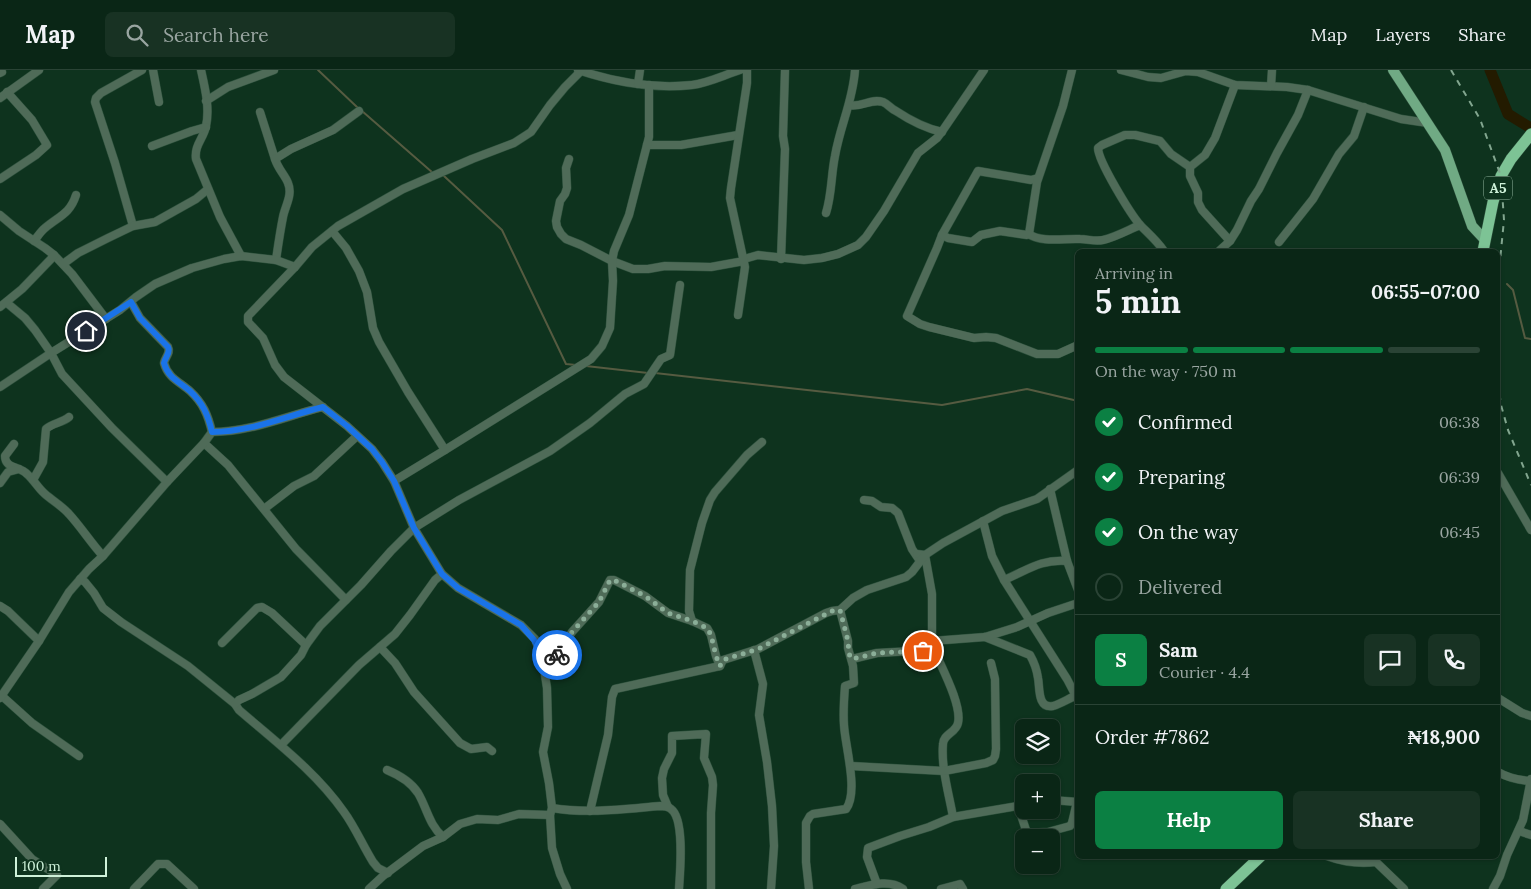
<!DOCTYPE html>
<html lang="en">
<head>
<meta charset="utf-8">
<style>
  :root { --surface:#0a2616; --page:#183223; --text:#f1f3f6; --muted:#99a5a1; --line:#2a4335; --accent:#0b8043 }
  body { margin:0; font-family:Lora,serif; background:var(--page); color:var(--text); height:100vh; display:flex; flex-direction:column; font-size:19px; white-space:nowrap }
  * { box-sizing:border-box; margin:0 }
  p { font-size:16px; color:var(--muted) }
  .icon { flex:none; width:28px; height:28px; fill:none; stroke:currentColor; stroke-width:2; stroke-linecap:round; stroke-linejoin:round }
  .map { position:relative; flex:1; overflow:hidden }
  .details { position:absolute; left:1075px; top:179px; width:425px; height:610px; display:flex; flex-direction:column; background:var(--surface); border-radius:8px; box-shadow:0 1px 4px #0004,0 0 0 1px var(--line) }
  .details>* { flex:none }
  .fabs { position:absolute; left:1015px; top:649px; display:grid; gap:10px }
  .fabs a { display:grid; place-items:center; width:45px; height:45px; border-radius:8px; background:var(--surface); box-shadow:0 1px 4px #0004,0 0 0 1px var(--line); font-size:25px }
  .scale { position:absolute; left:15px; bottom:12px; width:92px; box-sizing:border-box; padding-left:5px; border:2px solid #cef1d9; border-top:0; font-size:14px; line-height:18px; white-space:nowrap; color:#cef1d9; -webkit-text-stroke:4px #0e331e; paint-order:stroke }
  .pin { position:absolute; display:grid; place-items:center; width:42px; height:42px; color:#fff; margin:-21px; border:2px solid #fff; border-radius:50%; box-shadow:0 1px 5px #0007 }
  .courier { position:absolute; display:grid; place-items:center; width:50px; height:50px; margin:-25px; border:4px solid #1a73e8; border-radius:50%; background:#fff; color:#222; box-shadow:0 1px 6px #0007 }
  .summary em { font-style:normal; font-weight:800 }
  .summary div { display:flex; flex-direction:column-reverse }
  .summary { display:flex; align-items:center; justify-content:space-between; height:85px; padding:0 20px }
  h1 { font-size:32px; font-weight:800; line-height:38px }
  .bar { display:grid; grid-template-columns:repeat(4,1fr); gap:8px 5px; align-content:center; height:60px; padding:0 20px }
  .bar i { height:6px; border-radius:4px; background:var(--line) }
  .bar .on { background:var(--accent) }
  .bar p { grid-column:span 4 }
  .line { display:flex; align-items:center; gap:12px; padding:0 20px; border-top:1px solid var(--line) }
  .line div { flex:1 }
  .round { display:grid; place-items:center; flex:none; width:52px; height:52px; border-radius:8px; background:var(--page) }
  ol { padding:0 20px; list-style:none }
  li { display:flex; align-items:center; gap:15px; height:55px }
  li p { margin-inline-start:auto }
  li .icon { padding:5px; border-radius:50%; background:var(--accent); color:#fff; stroke-width:4 }
  li:last-child { color:var(--muted) }
  li i { width:28px; height:28px; border:2px solid var(--line); border-radius:50% }
  .button { display:flex; gap:10px; margin-top:auto; padding:10px 20px }
  .button a { flex:1; height:58px; border-radius:8px; background:var(--accent); color:#fff; font-size:20px; font-weight:800; line-height:58px; text-align:center }
  .button a+a { background:var(--page); color:var(--text) }
  header { display:flex; align-items:center; gap:30px; box-sizing:border-box; height:70px; padding:0 25px; background:var(--surface); border-bottom:1px solid var(--line) }
  header strong { font-size:24px }
  nav { display:flex; gap:28px; margin-inline-start:auto; font-size:18px }
  .search { width:350px; height:45px; background:var(--page); display:flex; align-items:center; gap:12px; box-sizing:border-box; padding:0 18px; border-radius:8px; color:var(--muted); font-size:19px }
  .map>svg:first-child { display:block }
  .lines { fill:none; stroke-linecap:round; stroke-linejoin:round }
  .stream { stroke:#565b41; stroke-width:2 }
  .river { stroke:#231b00; stroke-width:11 }
  .minor-casing { stroke:#2d513c; stroke-width:9 }
  .major-casing { stroke:#2d513c; stroke-width:11 }
  .highway-casing { stroke:#2d513c; stroke-width:12 }
  .minor { stroke:#4f6b58; stroke-width:8 }
  .major { stroke:#70aa84; stroke-width:10 }
  .highway { stroke:#7dc395; stroke-width:11 }
  .rail { stroke:#82a68f; stroke-width:2; stroke-dasharray:6 6; stroke-linecap:butt }
  .done { stroke:#8bae98; stroke-width:5; stroke-dasharray:0 9 }
  .route { stroke:#1a73e8; stroke-width:6 }
  .labels { text-anchor:middle; stroke-width:4; stroke-linejoin:round; paint-order:stroke }
  .shield { fill:#0e331e; stroke:#94b8a1; stroke-width:1 }
  .shield-label { font-size:14px; font-weight:bold; fill:#cef1d9 }
</style>
</head>
<body>
<header>
<strong>Map</strong>
<div class="search"><svg class="icon" aria-label="search" viewBox="0 0 24 24"><circle cx="10" cy="10" r="6"/><path d="M15 15l6 6"/></svg>Search here</div>
<nav><a>Map</a><a>Layers</a><a>Share</a></nav>
</header>
<div class="map">
<svg width="1531" height="819" viewBox="0 0 1531 819">
  <rect width="100%" height="100%" fill="#0e331e"/>
  <g class="lines">
    <!-- stream -->
    <g class="stream">
      <path d="M318 0 358 38"/>
      <path d="M362 41 433 103"/>
      <path d="M444 106 502 160 566 294 576 295"/>
      <path d="M1507 214 1513 220 1525 268 1531 269"/>
      <path d="M586 296 648 303"/>
      <path d="M655 303 942 335 1027 319 1078 331"/>
    </g>
    <!-- river -->
    <path class="river" d="M1490 0 1508 44 1529 57"/>
    <!-- minor casing -->
    <g class="minor-casing">
      <g id="minor">
        <path d="M153 0 159 32"/>
        <path d="M201 0C205 18 210 38 206 56 204 68 194 75 196 89L220 147 241 186"/>
        <path d="M578 0C614 12 654 19 692 15 708 13 724 5 740 0"/>
        <path d="M1121 0 1148 7 1161 8 1186 1 1198 2 1235 15 1287 17 1308 20 1401 49 1428 53"/>
        <path d="M0 3 2 2"/>
        <path d="M638 14 640 0"/>
        <path d="M1271 16 1272 0"/>
        <path d="M0 28 39 0"/>
        <path d="M206 31 228 17 274 0"/>
        <path d="M849 35C861 38 871 28 883 32 888 34 891 39 896 41 911 51 924 58 942 62"/>
        <path d="M260 42 275 89"/>
        <path d="M647 75H681L738 65"/>
        <path d="M152 76 192 61 206 57"/>
        <path d="M569 89 566 98 567 118 565 124 560 131 556 151 557 157 561 164 566 169 581 175 612 191 633 199H648L665 196 711 197 744 191"/>
        <path d="M1190 97 1205 85 1215 68 1235 15"/>
        <path d="M1038 108 1031 110 978 101 942 165 937 178 907 246 920 254 929 257 974 268 986 267 996 268 1037 284H1058L1078 275"/>
        <path d="M0 109 36 85 47 75 32 50 7 22"/>
        <path d="M826 143C832 124 831 105 835 86 840 56 853 31 855 0"/>
        <path d="M0 145 19 161 45 178 54 185 72 204 106 249"/>
        <path d="M133 156 115 93 95 32 96 28 101 23 142 0"/>
        <path d="M332 161 346 178 359 201 367 222 373 258 379 272 408 322 445 380"/>
        <path d="M1029 164 1037 112 1063 36 1072 0"/>
        <path d="M942 165 948 168 972 172 981 165 1000 161 1027 165 1029 164C1040 173 1067 168 1080 169 1088 169 1095 172 1103 170 1116 167 1128 160 1140 155"/>
        <path d="M34 171C38 166 41 161 45 158 59 146 70 144 76 125"/>
        <path d="M1279 172 1313 129 1339 84 1354 66 1364 37"/>
        <path d="M1164 181C1157 171 1149 164 1141 156 1131 145 1098 91 1098 78L1102 75 1125 65H1135L1160 71 1171 84 1190 97V106L1198 123V132L1202 140 1230 171"/>
        <path d="M1219 181 1230 171 1237 160 1251 131 1259 119 1277 83 1298 45 1308 20"/>
        <path d="M744 189 758 185 804 190 822 188 838 184 858 175 866 167 884 141 918 83 937 68 943 60 984 0"/>
        <path d="M781 189 785 79 783 66 785 0"/>
        <path d="M276 190C278 176 280 162 283 147 285 136 293 125 288 113 285 105 278 99 275 89L291 79 333 60 359 41"/>
        <path d="M63 194 78 183 108 168 133 156 155 152 196 129 208 119"/>
        <path d="M131 232 140 248 168 277C171 283 165 287 164 293 168 308 180 312 190 321 203 333 208 345 212 362"/>
        <path d="M7 233 25 248 35 260 51 283 62 304 112 358 167 412"/>
        <path d="M0 237 22 219 51 189 54 185"/>
        <path d="M738 245 745 197 730 128 731 118 747 13V0"/>
        <path d="M0 317 51 283 120 240 136 227 155 214 192 198 224 189 241 186 276 190 295 197"/>
        <path d="M204 373 228 395 296 479 346 530"/>
        <path d="M14 374 5 386C5 399 20 396 27 404 34 410 38 418 45 424 53 431 62 436 69 444 81 457 91 473 103 486"/>
        <path d="M1498 403 1531 460"/>
        <path d="M33 410 43 392 46 359C52 353 62 353 69 347"/>
        <path d="M394 411 445 380 591 289 602 276 610 258 613 211 612 191 614 181 629 145 649 67V15"/>
        <path d="M0 413 8 402 19 399"/>
        <path d="M1050 419 1067 491 1078 520"/>
        <path d="M864 430 872 431 881 437 892 438 898 443 912 479 918 488"/>
        <path d="M264 439 294 416 314 406 357 366"/>
        <path d="M983 451 992 486 1004 510 1067 609 1078 630"/>
        <path d="M917 484 925 485 932 524V575"/>
        <path d="M80 509 85 512 94 523 103 538 121 552 188 596 235 634 239 640C276 672 316 702 344 742 355 757 363 776 373 792L378 798 388 803"/>
        <path d="M1004 510C1028 500 1040 489 1067 491"/>
        <path d="M0 536 8 541 39 571"/>
        <path d="M692 551 689 541 690 500 702 453 710 430 715 422 747 385 762 372"/>
        <path d="M985 567 1030 585C1034 592 1037 601 1038 608 1040 617 1037 639 1053 636 1060 634 1068 629 1075 626"/>
        <path d="M932 571 985 567 1017 557 1048 543 1078 533"/>
        <path d="M222 573 257 538 262 537 272 543 306 575"/>
        <path d="M380 577 395 593 414 622 460 673 471 679 487 677 492 681"/>
        <path d="M754 580 763 614 759 645 767 692 772 736 774 776 771 819"/>
        <path d="M931 580 934 581 936 584C943 600 962 636 958 653 956 663 943 664 943 674 941 698 949 724 953 747"/>
        <path d="M852 589 877 583 931 580"/>
        <path d="M543 592 551 590 557 585 572 562 599 532 610 510H614L645 526 668 543 692 551 707 558 711 565 716 586 720 596"/>
        <path d="M2 626 32 653 79 686"/>
        <path d="M0 628 39 571 69 522 89 499 103 486 167 412 204 373 212 362C251 362 286 346 323 337"/>
        <path d="M1498 628 1522 643 1531 646"/>
        <path d="M235 634 239 630 252 624 281 607 301 585 306 575 320 556 361 515 391 481 414 458 459 430 550 381 590 353 625 324 644 314 661 289 670 285 680 215"/>
        <path d="M281 675 359 595 395 564 410 545 435 510 442 504"/>
        <path d="M851 696 944 701 986 693 993 690 995 686 996 679 995 609 991 593"/>
        <path d="M387 700C399 705 411 712 418 723 427 738 429 755 443 767"/>
        <path d="M1498 702C1508 708 1518 710 1530 711"/>
        <path d="M1051 730 1078 732"/>
        <path d="M1018 736 1026 760 1029 763 1048 762 1070 756 1072 753 1077 732"/>
        <path d="M668 737 663 725 662 708 664 699 672 683V666L706 664 704 688 712 707 713 715 711 743V819"/>
        <path d="M552 738C588 744 624 739 660 736 664 736 668 736 671 739 685 749 680 803 679 819"/>
        <path d="M590 741 608 665 612 627 615 619 720 596 723 590 758 579 826 543 832 541 840 540 853 528 867 520 906 507 912 502 925 485 943 473 1002 441 1037 429 1078 400"/>
        <path d="M0 754 32 789 57 805 43 819"/>
        <path d="M1519 761 1531 765"/>
        <path d="M1327 786C1343 792 1359 794 1376 792L1404 819"/>
        <path d="M877 814 867 787 868 778 900 766 929 757 953 747 1018 736 1024 734"/>
        <path d="M134 819 158 794H167L194 819"/>
        <path d="M369 819 383 806 423 776 443 767 460 754 477 749 498 750 519 744 550 745"/>
        <path d="M567 819 560 804 552 778 550 745 552 738 549 713 543 682 548 657 547 618 543 592 539 580 535 569 521 555 458 518 442 504 414 458 394 411 382 392 372 379 347 356 284 307 275 295 263 268 248 252V246L295 197 312 177 338 156 403 119 472 89 514 73 531 62 550 35 565 17 581 1"/>
        <path d="M809 819 806 792V753L810 746 813 744 846 739C859 722 845 676 844 655 843 642 844 629 845 616L854 613 853 596 848 578V571L840 540"/>
        <path d="M855 819C871 815 889 809 903 819"/>
        <path d="M941 819 960 814 963 819"/>
        <path d="M1493 819 1500 806 1507 785 1523 750 1531 709"/>
      </g>
    </g>
    <!-- major casing -->
    <g class="major-casing">
      <path id="major" d="M1393 0 1445 80 1472 156 1485 170"/>
    </g>
    <!-- highway casing -->
    <g class="highway-casing">
      <g id="highway">
        <path d="M1483 181 1493 132 1501 106 1511 89 1531 64"/>
        <path d="M1226 819 1261 786"/>
      </g>
    </g>
    <!-- minor -->
    <use href="#minor" class="minor"/>
    <!-- major -->
    <use href="#major" class="major"/>
    <!-- highway -->
    <use href="#highway" class="highway"/>
    <!-- rail -->
    <g class="rail">
      <path d="M1451 0 1480 49 1501 106 1504 150 1498 211"/>
      <path d="M1498 312 1501 335 1508 360 1531 415"/>
    </g>
  </g>
  <g class="lines">
    <!-- done -->
    <path class="done" d="M557 585 572 562 599 532 610 510H614L645 526 668 543 692 551 707 558 711 565 716 586 720 596 723 590 758 579 832 541 840 540 848 571 849 584 852 589 877 583 923 581"/>
    <!-- route -->
    <path class="route" d="M86 261 131 232 140 248 168 277C171 283 165 287 164 293 168 308 180 312 190 321 203 333 208 345 212 362 251 362 286 346 323 337L347 356 372 379 382 392 394 411 414 458 442 504 458 518 521 555 534 570 539 580 543 592 551 590 557 585"/>
  </g>
  <g class="labels">
    <!-- shield labels -->
    <rect class="shield" x="1484" y="106.5" width="28" height="23" rx="4"/>
    <g class="shield-label">
      <text x="1498" y="123">A5</text>
    </g>
  </g>
</svg>
<div class="fabs">
<a><svg class="icon" aria-label="layers" viewBox="0 0 24 24"><path d="M12 4l9 5-9 5-9-5zM3 14l9 5 9-5"/></svg></a>
<a>+</a>
<a>−</a>
</div>
<div class="scale">100 m</div>
<div class="pin" style="left:923px;top:581px;background:#ea580c"><svg class="icon" aria-label="bag" viewBox="0 0 24 24"><path d="M5 8h14l-1 12H6zM9 8a3 3 0 0 1 6 0"/></svg></div>
<div class="pin" style="left:86px;top:261px;background:#1f2937"><svg class="icon" aria-label="home" viewBox="0 0 24 24"><path d="M3 11l9-7 9 7M6 9v11h12V9"/></svg></div>
<div class="courier" style="left:557px;top:585px"><svg class="icon" aria-label="bike" viewBox="0 0 24 24"><circle cx="6" cy="16" r="4"/><circle cx="18" cy="16" r="4"/><path d="M6 16l4-8h5l3 8M10 8l3 8H6M13 5h3"/></svg></div>
<section class="details">
<div class="summary"><div><h1>5 min</h1><p>Arriving in</p></div><em>06:55–07:00</em></div>
<div class="bar"><i class="on"></i><i class="on"></i><i class="on"></i><i></i><p>On the way · 750 m</p></div>
<ol>
<li><svg class="icon" aria-label="check" viewBox="0 0 24 24"><path d="M5 12l5 5 9-10"/></svg>Confirmed<p>06:38</p></li>
<li><svg class="icon" aria-label="check" viewBox="0 0 24 24"><path d="M5 12l5 5 9-10"/></svg>Preparing<p>06:39</p></li>
<li><svg class="icon" aria-label="check" viewBox="0 0 24 24"><path d="M5 12l5 5 9-10"/></svg>On the way<p>06:45</p></li>
<li><i></i>Delivered</li>
</ol>
<div class="line" style="height:90px"><b class="round" style="background:var(--accent);color:#fff">S</b><div><b>Sam</b><p>Courier · 4.4</p></div><a class="round"><svg class="icon" aria-label="chat" viewBox="0 0 24 24"><path d="M4 5h16v11H9l-5 4z"/></svg></a><a class="round"><svg class="icon" aria-label="phone" viewBox="0 0 24 24"><path d="M5 4h4l2 5-3 2q2 4 5 5l2-3 5 2v4C11 20 4 13 5 4z"/></svg></a></div>
<div class="line" style="height:65px"><div>Order #7862</div><b>₦18,900</b></div>
<div class="button"><a>Help</a><a>Share</a></div>
</section>
</div>
</body>
</html>
